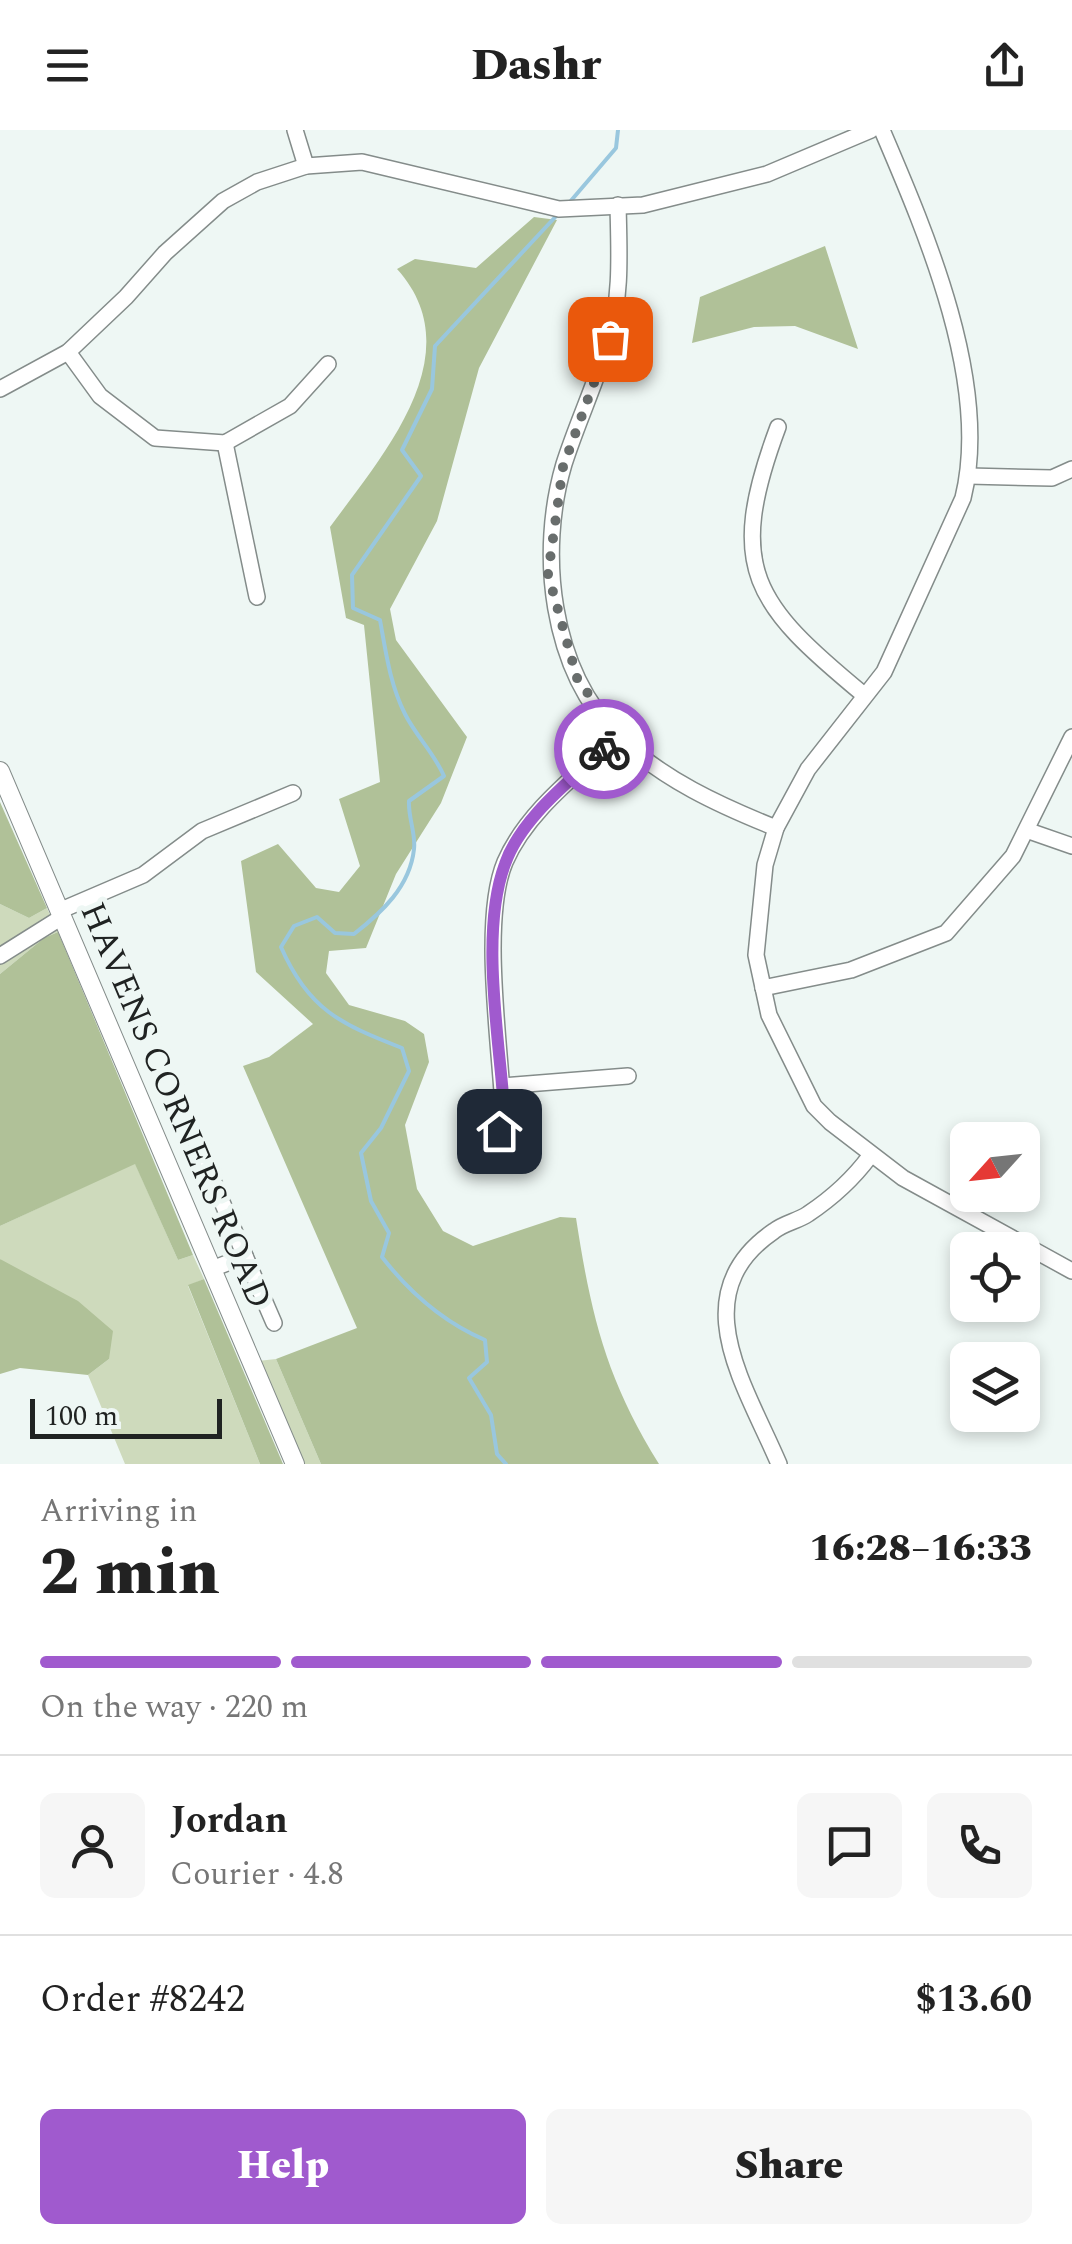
<!DOCTYPE html>
<html lang="en">
<head>
<meta charset="utf-8">
<style>
  :root { --surface:#fff; --page:#f6f6f6; --text:#222; --muted:#767676; --line:#e0e0e0; --accent:#a05ace }
  body { margin:0; font-family:Spectral,serif; background:var(--page); color:var(--text); height:100vh; display:flex; flex-direction:column; font-size:38px; white-space:nowrap }
  * { box-sizing:border-box; margin:0 }
  p { font-size:32px; color:var(--muted) }
  .icon { flex:none; width:55px; height:55px; fill:none; stroke:currentColor; stroke-width:2; stroke-linecap:round; stroke-linejoin:round }
  .map { position:relative; height:1334px; overflow:hidden }
  .details { display:flex; flex-direction:column; background:var(--surface); flex:1 }
  .details>* { flex:none }
  .needle { width:65px; rotate:243deg }
  .controls { position:absolute; left:950px; top:992px; display:grid; gap:20px }
  .controls a { display:grid; place-items:center; width:90px; height:90px; border-radius:15px; background:var(--surface); box-shadow:0 5px 15px #0003; font-size:50px }
  .scale { position:absolute; left:30px; bottom:25px; width:192px; box-sizing:border-box; padding-left:10px; border:5px solid #202322; border-top:0; font-size:28px; line-height:35px; white-space:nowrap; color:#202322; -webkit-text-stroke:8px #eef7f4; paint-order:stroke }
  .pin { position:absolute; display:grid; place-items:center; width:85px; height:85px; color:#fff; margin:-42px; border-radius:20px; box-shadow:0 5px 15px #0006 }
  .courier { position:absolute; display:grid; place-items:center; width:100px; height:100px; margin:-50px; border:8px solid #a05ace; border-radius:50%; background:#fff; color:#222; box-shadow:0 2px 12px #0007 }
  .headline em { font-style:normal; font-weight:800 }
  .headline div { display:flex; flex-direction:column-reverse }
  .headline { display:flex; align-items:center; justify-content:space-between; height:170px; padding:0 40px }
  h1 { font-size:65px; font-weight:800; line-height:75px }
  .bar { display:grid; grid-template-columns:repeat(4,1fr); gap:15px 10px; align-content:center; height:120px; padding:0 40px }
  .bar i { height:12px; border-radius:8px; background:var(--line) }
  .bar .selected { background:var(--accent) }
  .bar p { grid-column:span 4 }
  .line { display:flex; align-items:center; gap:25px; padding:0 40px; border-top:2px solid var(--line) }
  .line div { flex:1 }
  .round { display:grid; place-items:center; flex:none; width:105px; height:105px; border-radius:15px; background:var(--page) }
  .primary-button { display:flex; gap:20px; margin-top:auto; padding:20px 40px }
  .primary-button a { flex:1; height:115px; border-radius:15px; background:var(--accent); color:#fff; font-size:40px; font-weight:800; line-height:115px; text-align:center }
  .primary-button a+a { background:var(--page); color:var(--text) }
  header { display:flex; justify-content:space-between; align-items:center; height:130px; padding:0 40px; background:var(--surface); font-size:45px; font-weight:800 }
  .map>svg:first-child { display:block }
  .green { fill:#cedabc }
  .forest { fill:#b0c198 }
  .lines { fill:none; stroke-linecap:round; stroke-linejoin:round }
  .stream { stroke:#99c7de; stroke-width:4 }
  .minor-casing { stroke:#848c8a; stroke-width:18 }
  .major-casing { stroke:#848c8a; stroke-width:20 }
  .minor { stroke:#fff; stroke-width:15 }
  .major { stroke:#fff; stroke-width:18 }
  .done { stroke:#686d6c; stroke-width:10; stroke-dasharray:0 18 }
  .route { stroke:#a05ace; stroke-width:12 }
  .labels { text-anchor:middle; stroke-width:10; stroke-linejoin:round; paint-order:stroke }
  .street-label { font-size:35px; fill:#202322; stroke:#eef7f4 }
</style>
</head>
<body>
<header><svg class="icon" aria-label="menu" viewBox="0 0 24 24"><path d="M4 6h16M4 12h16M4 18h16"/></svg>Dashr<svg class="icon" aria-label="share" viewBox="0 0 24 24"><path d="M12 15V3M7 8l5-5 5 5M5 13v7h14v-7"/></svg></header>
<div class="map">
<svg width="1072" height="1334" viewBox="0 0 1072 1334">
  <rect width="100%" height="100%" fill="#eef7f4"/>
  <!-- green -->
  <g class="green">
    <path d="M0 774 29 788 47 778 58 802 44 808 0 844Z"/>
    <path d="M135 1033 178 1130 193 1125 204 1149 188 1156 260 1334H125L88 1245 109 1229 0 1129V1096Z"/>
    <path d="M276 1229 321 1334H303L258 1231Z"/>
  </g>
  <!-- forest -->
  <g class="forest">
    <path d="M534 87 557 90 479 238 437 391 390 479 396 510 467 607 441 673 396 744 366 818 329 821 326 843 349 875 405 891 424 904 429 932 405 995 417 1059 443 1101 473 1116 560 1087 576 1088C591 1185 606 1249 659 1334H321L276 1229 357 1198 243 936 269 927 313 894 256 842 241 731 278 714 316 758 339 762 360 736 339 669 380 652 364 495 346 488 330 397C381 327 474 224 397 139L415 129 476 138Z"/>
    <path d="M825 116 858 219 795 196 754 197 692 213 700 167Z"/>
    <path d="M0 672 47 778 29 788 0 774Z"/>
    <path d="M58 802 193 1125 178 1130 135 1034 0 1096V844L44 808Z"/>
    <path d="M0 1129 78 1171 113 1201 109 1229 88 1245 20 1238 0 1244Z"/>
    <path d="M204 1149 283 1334H260L188 1155Z"/>
  </g>
  <g class="lines">
    <!-- stream -->
    <g class="stream">
      <path d="M569 73 616 18 618 0"/>
      <path d="M506 1334 497 1324 491 1285 469 1248 487 1232 485 1210C443 1192 410 1163 382 1127L389 1103 371 1071 361 1023 381 998 409 941 402 918C340 894 308 879 281 817L294 796 317 787 335 803 354 804C381 783 410 757 414 719 416 704 408 687 409 671L444 646C434 623 416 606 405 584 390 554 386 523 380 490L353 478 352 445 421 346 402 320 432 259 435 216 559 83"/>
    </g>
    <!-- minor casing -->
    <g class="minor-casing">
      <g id="minor">
        <path d="M295 0 306 36"/>
        <path d="M882 0C927 105 991 254 963 368L884 542 808 639 776 698 765 735 756 825 769 885 814 976 830 992 903 1048 1072 1141"/>
        <path d="M618 75C619 121 622 168 608 212 596 253 577 293 564 334 538 422 550 539 618 606 661 649 721 676 776 698"/>
        <path d="M68 222 100 266 155 308 225 313 290 276 328 234"/>
        <path d="M0 259 68 222 126 167 165 123 223 71 257 52 306 36 362 32 559 79 643 75 767 44 871 0"/>
        <path d="M778 297C725 439 754 474 864 565"/>
        <path d="M225 313 257 467"/>
        <path d="M969 346 1052 348 1072 339"/>
        <path d="M1029 701 1072 716"/>
        <path d="M59 781 143 745 202 701 293 663"/>
        <path d="M0 826 62 787"/>
        <path d="M763 858 851 840 946 803 1013 726 1072 607"/>
        <path d="M502 956 628 946"/>
        <path d="M499 1001 503 978C500 914 481 789 505 732 527 681 579 643 618 606"/>
        <path d="M196 1011 245 1126 212 1139"/>
        <path d="M245 1126 274 1193"/>
        <path d="M779 1334C745 1254 682 1164 774 1101 784 1093 798 1091 808 1084 832 1068 853 1049 870 1026"/>
      </g>
    </g>
    <!-- major casing -->
    <g class="major-casing">
      <path id="major" d="M0 641 295 1334"/>
    </g>
    <!-- minor -->
    <use href="#minor" class="minor"/>
    <!-- major -->
    <use href="#major" class="major"/>
  </g>
  <g class="lines">
    <!-- done -->
    <path class="done" d="M604 619 618 606 577 548 548 444 563 337 610 209"/>
    <!-- route -->
    <path class="route" d="M499 1001 504 978C499 906 480 801 505 734 521 688 570 651 604 619"/>
  </g>
  <g class="labels">
    <!-- street labels -->
    <g class="street-label">
      <text transform="translate(177 975) rotate(67)" y="12">HAVENS CORNERS ROAD</text>
    </g>
  </g>
</svg>
<div class="controls">
<a><svg class="needle" viewBox="-14 -14 28 28"><path d="M0-13l5 13h-10z" fill="#e53935"/><path d="M0 13l5-13h-10z" fill="#767676"/></svg></a>
<a><svg class="icon" aria-label="locate" viewBox="0 0 24 24"><circle cx="12" cy="12" r="6"/><path d="M12 2v4M12 18v4M2 12h4M18 12h4"/></svg></a>
<a><svg class="icon" aria-label="layers" viewBox="0 0 24 24"><path d="M12 4l9 5-9 5-9-5zM3 14l9 5 9-5"/></svg></a>
</div>
<div class="scale">100 m</div>
<div class="pin" style="left:610px;top:209px;background:#ea580c"><svg class="icon" aria-label="bag" viewBox="0 0 24 24"><path d="M5 8h14l-1 12H6zM9 8a3 3 0 0 1 6 0"/></svg></div>
<div class="pin" style="left:499px;top:1001px;background:#1f2937"><svg class="icon" aria-label="home" viewBox="0 0 24 24"><path d="M3 11l9-7 9 7M6 9v11h12V9"/></svg></div>
<div class="courier" style="left:604px;top:619px"><svg class="icon" aria-label="bike" viewBox="0 0 24 24"><circle cx="6" cy="16" r="4"/><circle cx="18" cy="16" r="4"/><path d="M6 16l4-8h5l3 8M10 8l3 8H6M13 5h3"/></svg></div>
</div>
<section class="details">
<div class="headline"><div><h1>2 min</h1><p>Arriving in</p></div><em>16:28–16:33</em></div>
<div class="bar"><i class="selected"></i><i class="selected"></i><i class="selected"></i><i></i><p>On the way · 220 m</p></div>
<div class="line" style="height:180px"><a class="round"><svg class="icon" aria-label="person" viewBox="0 0 24 24"><circle cx="12" cy="8" r="4"/><path d="M4 21q1-7 8-7t8 7"/></svg></a><div><b>Jordan</b><p>Courier · 4.8</p></div><a class="round"><svg class="icon" aria-label="chat" viewBox="0 0 24 24"><path d="M4 5h16v11H9l-5 4z"/></svg></a><a class="round"><svg class="icon" aria-label="phone" viewBox="0 0 24 24"><path d="M5 4h4l2 5-3 2q2 4 5 5l2-3 5 2v4C11 20 4 13 5 4z"/></svg></a></div>
<div class="line" style="height:130px"><div>Order #8242</div><b>$13.60</b></div>
<div class="primary-button"><a>Help</a><a>Share</a></div>
</section>
</body>
</html>
